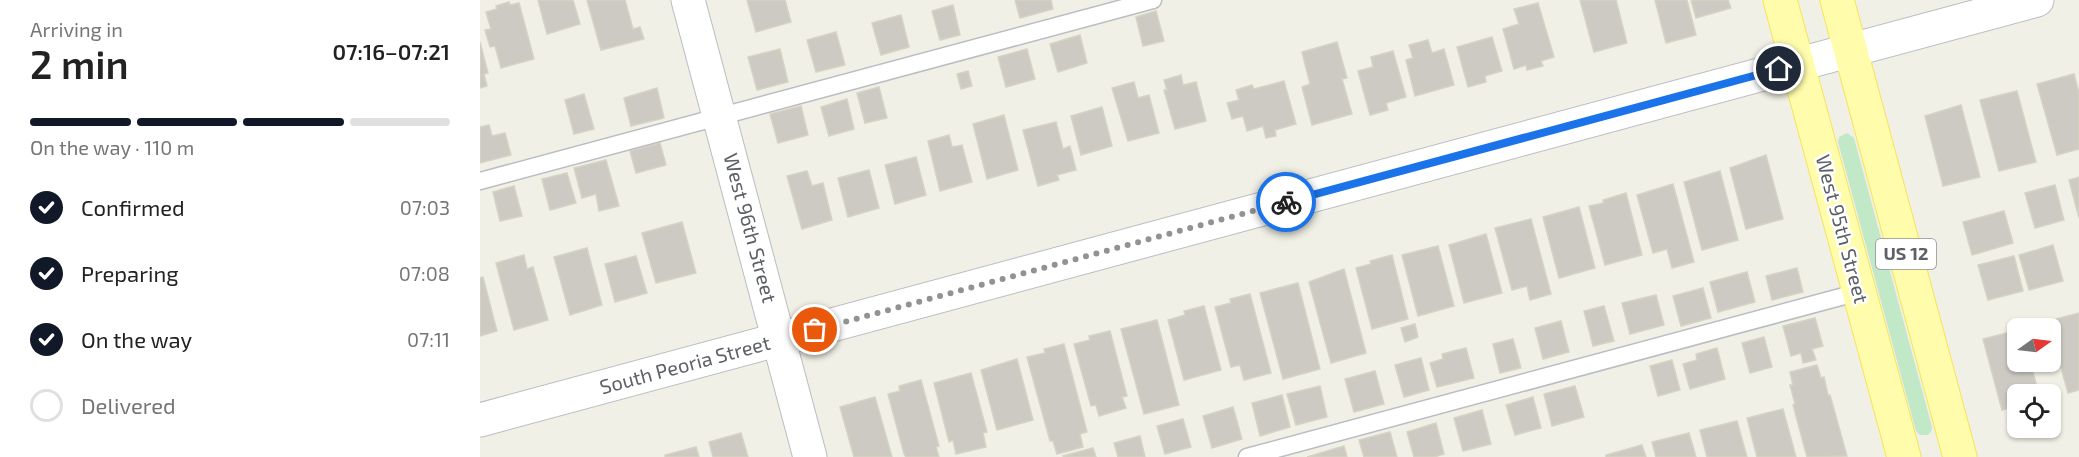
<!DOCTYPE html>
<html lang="en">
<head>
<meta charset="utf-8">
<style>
  :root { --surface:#fff; --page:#f6f6f6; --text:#222; --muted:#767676; --line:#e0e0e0; --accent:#111827 }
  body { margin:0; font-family:"Exo 2",sans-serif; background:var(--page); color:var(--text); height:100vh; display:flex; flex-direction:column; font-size:22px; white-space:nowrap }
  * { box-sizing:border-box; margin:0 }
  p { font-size:20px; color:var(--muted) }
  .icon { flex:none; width:33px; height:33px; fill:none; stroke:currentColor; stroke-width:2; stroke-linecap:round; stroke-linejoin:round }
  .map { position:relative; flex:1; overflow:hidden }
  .sheet { display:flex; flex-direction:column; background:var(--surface); width:480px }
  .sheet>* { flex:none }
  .needle { width:39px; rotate:76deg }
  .tools { position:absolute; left:1527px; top:318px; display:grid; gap:12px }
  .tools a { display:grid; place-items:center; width:54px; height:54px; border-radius:9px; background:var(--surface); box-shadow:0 2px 4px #0004; font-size:30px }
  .pin { position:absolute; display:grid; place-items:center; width:51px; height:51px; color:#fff; margin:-26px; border:3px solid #fff; border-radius:50%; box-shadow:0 2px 6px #0007 }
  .courier { position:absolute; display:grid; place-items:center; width:60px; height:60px; margin:-30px; border:4px solid #1a73e8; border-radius:50%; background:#fff; color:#222; box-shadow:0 2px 8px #0007 }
  .summary em { font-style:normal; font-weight:600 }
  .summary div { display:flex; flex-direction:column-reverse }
  .summary { display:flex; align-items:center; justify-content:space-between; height:102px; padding:0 30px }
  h1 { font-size:39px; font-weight:600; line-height:45px }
  .bar { display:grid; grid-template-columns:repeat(4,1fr); gap:9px 6px; align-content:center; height:72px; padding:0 30px }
  .bar i { height:8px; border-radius:4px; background:var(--line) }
  .bar .current { background:var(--accent) }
  .bar p { grid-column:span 4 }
  ol { padding:0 30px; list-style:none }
  li { display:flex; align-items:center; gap:18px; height:66px }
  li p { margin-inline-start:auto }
  li .icon { padding:6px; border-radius:50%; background:var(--accent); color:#fff; stroke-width:4 }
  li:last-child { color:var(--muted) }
  li i { width:33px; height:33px; border:3px solid var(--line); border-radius:50% }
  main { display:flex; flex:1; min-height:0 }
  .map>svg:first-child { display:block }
  .green { fill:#c1e9c7 }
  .building { fill:#cccac3; stroke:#d6d3c4; stroke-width:1.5 }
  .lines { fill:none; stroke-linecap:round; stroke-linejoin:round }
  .lane-casing { stroke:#babdc2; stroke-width:19 }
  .street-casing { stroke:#babdc2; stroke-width:35 }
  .primary-casing { stroke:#fae356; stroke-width:35 }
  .lane { stroke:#fff; stroke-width:16 }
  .street { stroke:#fff; stroke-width:33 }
  .primary { stroke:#fffdac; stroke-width:33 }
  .done { stroke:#919293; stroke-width:6; stroke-dasharray:0 10.8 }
  .route { stroke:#1a73e8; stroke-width:8 }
  .labels { text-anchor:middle; stroke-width:5; stroke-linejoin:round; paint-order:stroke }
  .shield { fill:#fff; stroke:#8e9095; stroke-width:1.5 }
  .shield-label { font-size:18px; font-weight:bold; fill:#5d6067 }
  .street-label { font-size:20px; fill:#5d6067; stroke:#fff }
</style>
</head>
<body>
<main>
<section class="sheet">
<div class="summary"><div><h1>2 min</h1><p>Arriving in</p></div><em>07:16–07:21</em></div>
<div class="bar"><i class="current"></i><i class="current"></i><i class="current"></i><i></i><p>On the way · 110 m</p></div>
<ol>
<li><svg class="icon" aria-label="check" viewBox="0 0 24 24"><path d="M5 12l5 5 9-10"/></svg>Confirmed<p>07:03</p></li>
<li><svg class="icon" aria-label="check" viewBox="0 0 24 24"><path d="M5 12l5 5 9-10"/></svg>Preparing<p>07:08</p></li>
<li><svg class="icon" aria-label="check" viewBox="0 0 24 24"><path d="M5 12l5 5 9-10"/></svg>On the way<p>07:11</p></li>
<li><i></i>Delivered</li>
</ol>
</section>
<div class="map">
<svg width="1599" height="457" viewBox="0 0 1599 457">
  <rect width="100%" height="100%" fill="#f1f0e6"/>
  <!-- green -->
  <path class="green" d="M1367 133 1374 138 1452 427 1451 432 1448 435H1440L1436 431 1358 142 1359 137Z"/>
  <!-- building -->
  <g class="building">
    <path d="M58 0H93L100 24 67 34Z"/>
    <path d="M107 0H145L153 29 160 27 164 39 121 50Z"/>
    <path d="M267 0H305L311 22 276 32Z"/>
    <path d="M535 0H571L573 9 540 18Z"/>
    <path d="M1100 0H1136L1147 43 1114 52Z"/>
    <path d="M1175 0H1207L1216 35 1186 43Z"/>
    <path d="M1211 0H1248L1251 8 1216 18Z"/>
    <path d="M29 2 30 5 39 3 54 59 21 68 15 46 10 47 5 30 11 29 6 12 17 9 16 6Z"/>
    <path d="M1058 3 1074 57 1061 61 1063 66 1047 70 1046 65 1034 69 1023 29 1039 24 1034 9Z"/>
    <path d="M473 5 480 35 460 40 452 11Z"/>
    <path d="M676 11 684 41 663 46 656 17Z"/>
    <path d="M421 15 429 47 401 55 392 23Z"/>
    <path d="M356 32 365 65 336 72 327 40Z"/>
    <path d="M600 35 607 63 578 72 570 44Z"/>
    <path d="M1012 37 1022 71 1005 76 1006 82 988 87 977 47Z"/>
    <path d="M948 40 952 53 964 49 974 85 935 96 926 60 933 58 929 45Z"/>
    <path d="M0 42 8 73 4 74 7 86 0 88Z"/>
    <path d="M857 42 867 78 862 79 872 114 832 125 822 87 830 84 822 52Z"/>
    <path d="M300 49 308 82 277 90 268 57Z"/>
    <path d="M547 49 555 79 526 87 518 57Z"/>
    <path d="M913 51 926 97 906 103 908 110 890 115 878 71 893 67 891 57Z"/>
    <path d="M488 71 492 86 481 89 477 74Z"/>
    <path d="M1594 74 1599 93V149L1577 155 1557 84Z"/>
    <path d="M701 75 703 85 716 82 726 121 695 129 684 90H687L684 80Z"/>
    <path d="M804 81 816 124 795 130 796 136 786 138 783 126 767 131 763 116 752 119 747 103 759 100 756 90 772 85 774 89Z"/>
    <path d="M654 82 658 98 669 95 679 133 648 141 632 88Z"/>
    <path d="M399 87 407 118 385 123 377 93Z"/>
    <path d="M177 88 184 118 151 126 144 98Z"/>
    <path d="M1537 91 1556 162 1519 171 1500 100Z"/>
    <path d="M104 94 114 129 94 134 85 100Z"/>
    <path d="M367 99 374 129 349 136 341 107Z"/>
    <path d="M1481 105 1500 177 1463 186 1445 116Z"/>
    <path d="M321 106 328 135 298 143 290 114Z"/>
    <path d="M622 107 632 146 601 155 591 116Z"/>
    <path d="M524 115 538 170 507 179 493 124Z"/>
    <path d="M576 122 583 149 590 146 596 170 577 175 579 180 558 186 543 130Z"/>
    <path d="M9 125 12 136 25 133 31 155 0 163V127Z"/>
    <path d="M469 135 472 147 482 145 492 182 460 191 448 141Z"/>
    <path d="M180 143 186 165 156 173 150 151Z"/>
    <path d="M1286 155 1303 219 1266 229 1250 168Z"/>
    <path d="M436 157 446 195 415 204 405 165Z"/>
    <path d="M126 160 139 206 119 211 116 194 102 198 94 168Z"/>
    <path d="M389 170 399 208 368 217 358 178Z"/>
    <path d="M327 171 332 186 343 183 352 220 322 229 307 176Z"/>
    <path d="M1240 171 1258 240 1222 250 1204 182Z"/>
    <path d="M87 173 96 203 70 210 62 179Z"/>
    <path d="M1599 177V218L1589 180Z"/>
    <path d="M1193 184 1214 262 1192 268 1187 249 1173 253 1157 195Z"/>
    <path d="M1575 185 1584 220 1555 228 1545 193Z"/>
    <path d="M34 186 42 216 20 221 13 192Z"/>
    <path d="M1146 193 1162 255 1125 265 1109 206 1124 203 1123 200Z"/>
    <path d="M1099 207 1115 268 1079 278 1063 217Z"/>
    <path d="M1524 211 1533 243 1492 255 1483 222Z"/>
    <path d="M1051 219 1071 294 1050 300 1047 286 1032 290 1015 228Z"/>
    <path d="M202 222 216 273 176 283 162 233Z"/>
    <path d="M1006 234 1022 293 984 303 969 245Z"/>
    <path d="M1573 245 1583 281 1549 290 1539 255Z"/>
    <path d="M958 246 974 306 938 316 922 255Z"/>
    <path d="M107 248 122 305 90 315 74 257Z"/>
    <path d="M44 255 47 269 53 267 68 320 34 330 16 263Z"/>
    <path d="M912 255 928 319 892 329 876 268 891 264 890 261Z"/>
    <path d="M156 256 167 293 135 302 125 264Z"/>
    <path d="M1534 256 1543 291 1508 300 1498 265Z"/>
    <path d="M1317 268 1323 292 1292 300 1286 276Z"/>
    <path d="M864 269 886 353 851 363 829 282Z"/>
    <path d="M1267 272 1275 302 1238 312 1230 282Z"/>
    <path d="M3 277 17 331 0 336V278Z"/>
    <path d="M818 283 840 369 803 379 780 293Z"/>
    <path d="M1223 288 1231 318 1201 326 1193 296Z"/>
    <path d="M770 294 791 373 764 380 760 365 751 367 735 307 751 303 750 299Z"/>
    <path d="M1176 295 1184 325 1150 334 1142 303Z"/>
    <path d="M724 306 741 370 704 380 688 320 705 315 704 311Z"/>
    <path d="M1124 306 1134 341 1113 346 1104 311Z"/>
    <path d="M1599 313V390L1588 393 1568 321Z"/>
    <path d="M1335 318 1343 346 1332 349 1336 360 1323 363 1321 353 1311 356 1303 326Z"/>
    <path d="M677 320 699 405 664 414 641 329Z"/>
    <path d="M1081 321 1089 352 1063 359 1055 328Z"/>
    <path d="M935 324 938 337 925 342 921 328Z"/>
    <path d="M1538 330V362H1550L1559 394H1538V406L1522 410 1503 339Z"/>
    <path d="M630 331 647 396 642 397 646 408 619 416 616 405 611 406 594 344 610 340 609 336Z"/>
    <path d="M1284 337 1292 367 1270 373 1262 343Z"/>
    <path d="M1033 339 1041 368 1020 373 1013 344Z"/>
    <path d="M584 344 607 432 600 434 603 447 577 454 573 441H570L547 357 565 353 564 349Z"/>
    <path d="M986 348 994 378 957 387 950 363 963 359 962 354Z"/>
    <path d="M1237 348 1245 379 1210 389 1203 364 1217 360 1216 354Z"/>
    <path d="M941 358 949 390 924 397 915 365Z"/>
    <path d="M537 359 553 420 517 430 501 370Z"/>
    <path d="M1192 360 1200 390 1178 396 1170 366Z"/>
    <path d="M1337 365 1341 378 1344 377 1348 395H1350L1367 456 1327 457 1313 405 1315 404 1310 385H1313L1310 372Z"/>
    <path d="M895 371 904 404 874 412 865 379Z"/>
    <path d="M491 373 507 432 503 433 506 447 476 454 473 440 469 442 454 383Z"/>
    <path d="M441 380 459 446 456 447 459 457H426L424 454 408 394 420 391 419 386Z"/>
    <path d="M840 386 847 417 816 425 807 394Z"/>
    <path d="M1095 386 1104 417 1072 426 1064 394Z"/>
    <path d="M802 395 810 427 780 436 772 403Z"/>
    <path d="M395 397 412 457H374L360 407Z"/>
    <path d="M1053 397 1061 428 1035 435 1026 405Z"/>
    <path d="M753 407 762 439 732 448 723 416Z"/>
    <path d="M1303 409 1316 457H1277L1267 418Z"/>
    <path d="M1002 410 1011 444 983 451 974 418Z"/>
    <path d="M703 419 711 447 685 454 677 426Z"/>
    <path d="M1257 421 1267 457H1227L1220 430Z"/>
    <path d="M956 423 964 454 954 457H934L927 432Z"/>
    <path d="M910 432 917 457H884L879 440Z"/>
    <path d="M261 433 268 457H233L229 442Z"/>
    <path d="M1209 433 1216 457H1176L1172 442Z"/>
    <path d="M660 436 665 457H638L634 443Z"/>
    <path d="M1162 445 1166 457H1126V455Z"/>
    <path d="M864 446 867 457H827Z"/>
    <path d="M216 447 219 457H185V455Z"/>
    <path d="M613 448 616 457H584L583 456Z"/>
  </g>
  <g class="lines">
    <!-- lane casing -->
    <g class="lane-casing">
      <g id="lane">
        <path d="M0 181 673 0"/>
        <path d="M767 457 1379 292"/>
      </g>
    </g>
    <!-- street casing -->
    <g class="street-casing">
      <g id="street">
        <path d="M208 0 330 457"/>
        <path d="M0 420 1557 0"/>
      </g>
    </g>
    <!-- primary casing -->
    <g class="primary-casing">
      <g id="primary">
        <path d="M1300 0 1424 457"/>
        <path d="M1357 0 1480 457"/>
      </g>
    </g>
    <!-- lane -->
    <use href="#lane" class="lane"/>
    <!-- street -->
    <use href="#street" class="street"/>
    <!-- primary -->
    <use href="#primary" class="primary"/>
  </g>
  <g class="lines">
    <!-- done -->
    <path class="done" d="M335 330 806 202"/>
    <!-- route -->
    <path class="route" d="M806 202 1299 69"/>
  </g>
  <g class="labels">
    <!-- shield labels -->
    <rect class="shield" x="1396" y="239" width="60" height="30" rx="4.5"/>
    <g class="shield-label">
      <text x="1426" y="260">US 12</text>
    </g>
    <!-- street labels -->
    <g class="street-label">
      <text transform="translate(270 228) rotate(75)" y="7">West 96th Street</text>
      <text transform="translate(1362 229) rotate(75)" y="7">West 95th Street</text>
      <text transform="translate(205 365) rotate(-15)" y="7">South Peoria Street</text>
    </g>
  </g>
</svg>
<div class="tools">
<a><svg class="needle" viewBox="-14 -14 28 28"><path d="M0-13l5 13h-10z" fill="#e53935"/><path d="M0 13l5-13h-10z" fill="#767676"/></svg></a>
<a><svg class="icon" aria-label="locate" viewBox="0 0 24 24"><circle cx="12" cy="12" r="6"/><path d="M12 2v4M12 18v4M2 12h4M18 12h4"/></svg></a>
</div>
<div class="pin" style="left:335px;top:330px;background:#ea580c"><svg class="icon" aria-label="bag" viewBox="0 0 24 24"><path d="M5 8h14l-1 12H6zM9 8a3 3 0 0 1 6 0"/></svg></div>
<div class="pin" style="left:1299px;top:69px;background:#1f2937"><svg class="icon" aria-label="home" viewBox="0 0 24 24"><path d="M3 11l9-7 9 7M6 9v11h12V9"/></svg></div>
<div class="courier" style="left:806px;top:202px"><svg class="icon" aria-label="bike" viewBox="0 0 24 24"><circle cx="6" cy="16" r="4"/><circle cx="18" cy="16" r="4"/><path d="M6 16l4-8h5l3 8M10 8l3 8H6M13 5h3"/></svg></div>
</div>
</main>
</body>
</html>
